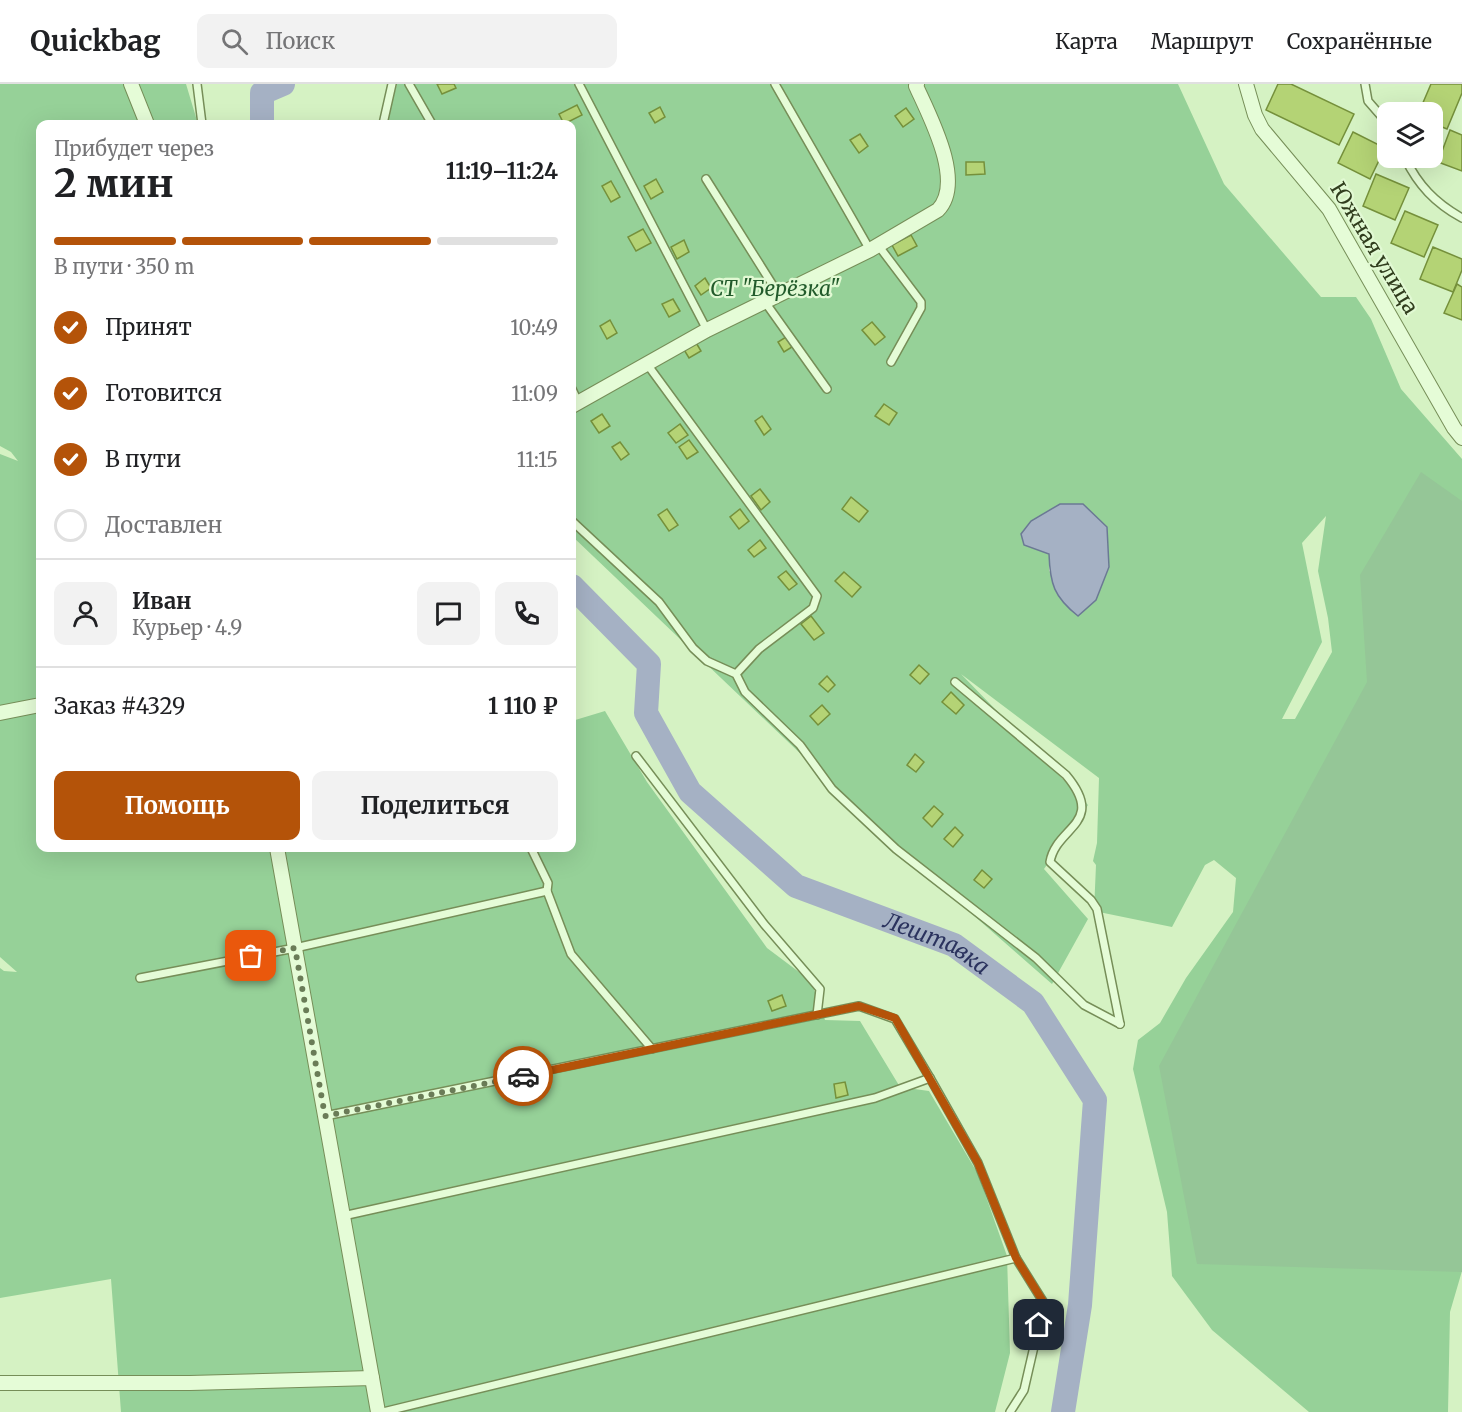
<!DOCTYPE html>
<html lang="ru">
<head>
<meta charset="utf-8">
<style>
  :root { --surface:#fff; --page:#f2f2f2; --text:#202124; --muted:#757577; --line:#e0e0e0; --accent:#b45309 }
  body { margin:0; font-family:Merriweather,serif; background:var(--page); color:var(--text); height:100vh; display:flex; flex-direction:column; font-size:22px; white-space:nowrap }
  * { box-sizing:border-box; margin:0 }
  p { font-size:20px; color:var(--muted) }
  .icon { flex:none; width:33px; height:33px; fill:none; stroke:currentColor; stroke-width:2; stroke-linecap:round; stroke-linejoin:round }
  .map { position:relative; flex:1; overflow:hidden }
  .panel { position:absolute; left:36px; top:36px; width:540px; height:732px; display:flex; flex-direction:column; background:var(--surface); border-radius:12px; box-shadow:0 6px 24px #0002 }
  .panel>* { flex:none }
  .fabs { position:absolute; left:1377px; top:18px; display:grid; gap:12px }
  .fabs a { display:grid; place-items:center; width:66px; height:66px; border-radius:12px; background:var(--surface); box-shadow:0 6px 24px #0002; font-size:30px }
  .pin { position:absolute; display:grid; place-items:center; width:51px; height:51px; color:#fff; margin:-26px; border-radius:12px; box-shadow:0 3px 9px #0006 }
  .courier { position:absolute; display:grid; place-items:center; width:60px; height:60px; margin:-30px; border:4px solid #b45309; border-radius:50%; background:#fff; color:#222; box-shadow:0 2px 8px #0007 }
  .summary em { font-style:normal; font-weight:700 }
  .summary div { display:flex; flex-direction:column-reverse }
  .summary { display:flex; align-items:center; justify-content:space-between; height:102px; padding:0 18px }
  h1 { font-size:39px; font-weight:700; line-height:45px }
  .bar { display:grid; grid-template-columns:repeat(4,1fr); gap:9px 6px; align-content:center; height:72px; padding:0 18px }
  .bar i { height:8px; border-radius:4px; background:var(--line) }
  .bar .selected { background:var(--accent) }
  .bar p { grid-column:span 4 }
  .line { display:flex; align-items:center; gap:15px; padding:0 18px; border-top:2px solid var(--line) }
  .line div { flex:1 }
  .round { display:grid; place-items:center; flex:none; width:63px; height:63px; border-radius:12px; background:var(--page) }
  ol { padding:0 18px; list-style:none }
  li { display:flex; align-items:center; gap:18px; height:66px }
  li p { margin-inline-start:auto }
  li .icon { padding:6px; border-radius:50%; background:var(--accent); color:#fff; stroke-width:4 }
  li:last-child { color:var(--muted) }
  li i { width:33px; height:33px; border:3px solid var(--line); border-radius:50% }
  .button { display:flex; gap:12px; margin-top:auto; padding:12px 18px }
  .button a { flex:1; height:69px; border-radius:12px; background:var(--accent); color:#fff; font-size:24px; font-weight:700; line-height:69px; text-align:center }
  .button a+a { background:var(--page); color:var(--text) }
  header { display:flex; align-items:center; gap:36px; box-sizing:border-box; height:84px; padding:0 30px; background:var(--surface); border-bottom:2px solid var(--line) }
  header strong { font-size:28px }
  nav { display:flex; gap:33px; margin-inline-start:auto; font-size:21px }
  .search { width:420px; height:54px; background:var(--page); display:flex; align-items:center; gap:15px; box-sizing:border-box; padding:0 21px; border-radius:12px; color:var(--muted); font-size:22px }
  .map>svg:first-child { display:block }
  .green { fill:#96d198; fill-rule:evenodd }
  .cemetery { fill:#95c697 }
  .water { fill:#a5b1c4; stroke:#6b7994; stroke-width:1.5 }
  .lines { fill:none; stroke-linecap:round; stroke-linejoin:round }
  .river { stroke:#a5b1c4; stroke-width:24 }
  .building { fill:#b4d375; stroke:#75903b; stroke-width:1.5 }
  .service-casing { stroke:#768e58; stroke-width:10 }
  .minor-casing { stroke:#768e58; stroke-width:16 }
  .service { stroke:#e5fcd7; stroke-width:7 }
  .minor { stroke:#e5fcd7; stroke-width:14 }
  .done { stroke:#6a7c57; stroke-width:6; stroke-dasharray:0 10.8 }
  .route { stroke:#b45309; stroke-width:8 }
  .labels { text-anchor:middle; stroke-width:4.5; stroke-linejoin:round; paint-order:stroke }
  .street-label { font-size:21px; fill:#303d1d; stroke:#e1f9d3 }
  .park-label { font-size:21px; font-style:italic; fill:#225b2b; stroke:#e1f9d3 }
  .water-label { font-size:22px; font-style:italic; fill:#2b335e; stroke:#e1f9d3 }
</style>
</head>
<body>
<header>
<strong>Quickbag</strong>
<div class="search"><svg class="icon" aria-label="search" viewBox="0 0 24 24"><circle cx="10" cy="10" r="6"/><path d="M15 15l6 6"/></svg>Поиск</div>
<nav><a>Карта</a><a>Маршрут</a><a>Сохранённые</a></nav>
</header>
<div class="map">
<svg width="1462" height="1328" viewBox="0 0 1462 1328">
  <rect width="100%" height="100%" fill="#d5f2c3"/>
  <!-- green -->
  <g class="green">
    <path d="M0 0H186L198 40H40V764H572V637L605 627 647 698 767 864 811 897 825 936 860 937 900 1003 929 1007 978 1090 1007 1172 1010 1269 995 1328H121L111 1195 0 1214V884L4 887 17 888 0 873V370L18 377 11 368 0 362Z"/>
    <path d="M397 0H1178L1224 100 1321 213H1356L1371 235 1401 305 1462 375V1187L1450 1228 1448 1328H1309L1212 1246 1172 1192 1167 1128 1133 985 1138 956 1160 939 1186 894 1233 828 1236 794 1214 776 1205 781 1172 843 1094 827 1096 781 1093 777 1097 759 1099 694 961 590 1088 721 1044 785 1088 835 1052 900 931 794 572 452V40H386ZM1326 432 1318 487 1328 534 1332 568 1295 635H1282L1322 558 1302 459ZM1107 443 1109 483 1096 516 1049 487V470Z"/>
  </g>
  <!-- cemetery -->
  <path class="cemetery" d="M1421 388 1462 417V1188L1197 1180 1159 982 1367 598 1360 491Z"/>
  <!-- water -->
  <path class="water" d="M1060 420H1083L1107 443 1109 483 1096 516 1078 532C1054 513 1050 500 1049 470L1024 461 1021 450 1031 437Z"/>
  <g class="lines">
    <!-- river -->
    <g class="river">
      <path d="M262 40V9L283 0"/>
      <path id="s1" d="M572 502 649 580 646 629 690 708 796 802 954 861 1033 919 1095 1016 1080 1221 1063 1328"/>
    </g>
  </g>
  <!-- building -->
  <g class="building">
    <path d="M437 0H454L456 4 442 10Z"/>
    <path d="M1278 0H1291L1354 30 1339 61 1266 26Z"/>
    <path d="M1431 0H1462V9L1447 45 1432 39V28H1419Z"/>
    <path d="M577 21 582 31 564 40 559 30Z"/>
    <path d="M660 23 665 33 655 39 649 29Z"/>
    <path d="M906 24 914 35 903 43 895 32Z"/>
    <path d="M1450 46 1462 51V87L1438 78Z"/>
    <path d="M1353 48 1385 64 1370 95 1338 79Z"/>
    <path d="M860 50 868 62 859 69 850 56Z"/>
    <path d="M966 78H984L985 90 966 91Z"/>
    <path d="M1376 90 1409 104 1395 136 1363 122Z"/>
    <path d="M656 95 663 108 651 115 644 102Z"/>
    <path d="M611 97 620 113 611 118 602 102Z"/>
    <path d="M1405 127 1438 141 1424 173 1391 159Z"/>
    <path d="M643 145 651 159 636 167 628 153Z"/>
    <path d="M911 151 917 162 898 172 892 161Z"/>
    <path d="M684 156 689 168 677 175 671 163Z"/>
    <path d="M1433 163 1462 175V186L1453 208 1420 195Z"/>
    <path d="M705 194 711 204 701 211 695 202Z"/>
    <path d="M1457 200 1462 203V236L1444 229Z"/>
    <path d="M673 215 680 227 669 233 662 220Z"/>
    <path d="M610 236 617 249 607 255 600 242Z"/>
    <path d="M872 238 885 253 875 261 862 246Z"/>
    <path d="M786 253 792 263 784 268 778 258Z"/>
    <path d="M695 257 701 267 689 274 683 264Z"/>
    <path d="M884 320 897 329 889 341 875 332Z"/>
    <path d="M602 330 610 342 599 349 591 337Z"/>
    <path d="M762 332 771 345 764 351 755 337Z"/>
    <path d="M680 340 688 351 676 359 668 349Z"/>
    <path d="M689 356 698 368 687 375 679 363Z"/>
    <path d="M620 358 629 370 621 376 612 363Z"/>
    <path d="M760 405 770 418 761 426 751 412Z"/>
    <path d="M851 413 868 427 859 438 842 425Z"/>
    <path d="M667 425 678 441 669 447 658 431Z"/>
    <path d="M740 425 749 437 739 445 730 433Z"/>
    <path d="M760 456 766 464 754 473 748 466Z"/>
    <path d="M786 487 797 500 789 506 778 493Z"/>
    <path d="M844 488 861 503 852 513 835 497Z"/>
    <path d="M811 532 824 549 814 556 801 540Z"/>
    <path d="M919 581 929 590 920 600 910 591Z"/>
    <path d="M827 592 835 601 828 608 819 600Z"/>
    <path d="M951 608 964 621 956 630 942 618Z"/>
    <path d="M822 621 830 630 818 641 810 632Z"/>
    <path d="M915 670 924 678 916 688 907 681Z"/>
    <path d="M934 722 943 730 932 743 923 734Z"/>
    <path d="M955 743 963 751 953 763 944 755Z"/>
    <path d="M982 786 992 795 984 804 974 796Z"/>
    <path d="M782 911 786 922 772 927 768 917Z"/>
    <path d="M845 998 848 1011 836 1014 834 1000Z"/>
  </g>
  <g class="lines">
    <!-- service casing -->
    <g class="service-casing">
      <g id="service">
        <path d="M197 0 202 40"/>
        <path d="M409 0 432 40"/>
        <path d="M579 0 707 246"/>
        <path d="M775 0 870 166"/>
        <path d="M1365 0 1368 17 1388 40"/>
        <path d="M383 40 392 0"/>
        <path d="M1405 74C1418 101 1435 119 1462 134"/>
        <path d="M706 95 779 211"/>
        <path d="M878 161 921 218V224L891 278"/>
        <path d="M765 218 827 305"/>
        <path d="M647 280 817 512 813 524 759 565 736 590"/>
        <path d="M572 305 578 318"/>
        <path d="M572 437 659 518 693 564 707 577 736 590 745 608 800 661 832 705 896 765 1036 874 1084 921 1120 940"/>
        <path d="M955 598 1066 691C1107 740 1056 742 1050 778L1091 816 1097 825 1120 940"/>
        <path d="M636 672 764 840 820 905 817 931"/>
        <path d="M531 764 548 799 547 807 571 870 652 965"/>
        <path d="M140 894 295 864 547 807"/>
        <path d="M325 1032 859 922 895 935 930 994 875 1014 343 1132"/>
        <path d="M383 1328 1016 1174 978 1079 930 994"/>
        <path d="M1010 1328 1024 1306 1044 1219 1016 1174"/>
      </g>
    </g>
    <!-- minor casing -->
    <g class="minor-casing">
      <g id="minor">
        <path d="M131 0 147 40"/>
        <path d="M1246 0 1255 31 1262 45 1329 125 1454 344 1462 354"/>
        <path d="M572 322 707 246 870 166 938 126C965 98 930 33 916 2L917 0"/>
        <path d="M0 629 40 621"/>
        <path d="M277 764 372 1294"/>
        <path d="M0 1299H190L372 1294 378 1328"/>
      </g>
    </g>
    <!-- service -->
    <use href="#service" class="service"/>
    <!-- minor -->
    <use href="#minor" class="minor"/>
  </g>
  <g class="lines">
    <!-- done -->
    <path class="done" d="M251 872 295 864 325 1032 523 992"/>
    <!-- route -->
    <path class="route" d="M523 992 859 922 895 934 978 1079 1016 1174 1044 1219 1039 1241"/>
  </g>
  <g class="labels">
    <!-- street labels -->
    <g class="street-label">
      <text transform="translate(1374 164) rotate(59)" y="7">Южная улица</text>
    </g>
    <!-- park labels -->
    <g class="park-label">
      <text x="775" y="212">СТ "Берёзка"</text>
    </g>
    <!-- water labels -->
    <g class="water-label">
      <text dy="8" stroke="none"><textPath href="#s1" startOffset="543">Лештавка</textPath></text>
    </g>
  </g>
</svg>
<div class="fabs">
<a><svg class="icon" aria-label="layers" viewBox="0 0 24 24"><path d="M12 4l9 5-9 5-9-5zM3 14l9 5 9-5"/></svg></a>
</div>
<div class="pin" style="left:251px;top:872px;background:#ea580c"><svg class="icon" aria-label="bag" viewBox="0 0 24 24"><path d="M5 8h14l-1 12H6zM9 8a3 3 0 0 1 6 0"/></svg></div>
<div class="pin" style="left:1039px;top:1241px;background:#1f2937"><svg class="icon" aria-label="home" viewBox="0 0 24 24"><path d="M3 11l9-7 9 7M6 9v11h12V9"/></svg></div>
<div class="courier" style="left:523px;top:992px"><svg class="icon" aria-label="car" viewBox="0 0 24 24"><path d="M5 17H2v-5l4-1 3-4h7l3 4 3 1v5h-3M9 17h6M6 11h13"/><circle cx="7" cy="17" r="2"/><circle cx="17" cy="17" r="2"/></svg></div>
<section class="panel">
<div class="summary"><div><h1>2 мин</h1><p>Прибудет через</p></div><em>11:19–11:24</em></div>
<div class="bar"><i class="selected"></i><i class="selected"></i><i class="selected"></i><i></i><p>В пути · 350 m</p></div>
<ol>
<li><svg class="icon" aria-label="check" viewBox="0 0 24 24"><path d="M5 12l5 5 9-10"/></svg>Принят<p>10:49</p></li>
<li><svg class="icon" aria-label="check" viewBox="0 0 24 24"><path d="M5 12l5 5 9-10"/></svg>Готовится<p>11:09</p></li>
<li><svg class="icon" aria-label="check" viewBox="0 0 24 24"><path d="M5 12l5 5 9-10"/></svg>В пути<p>11:15</p></li>
<li><i></i>Доставлен</li>
</ol>
<div class="line" style="height:108px"><a class="round"><svg class="icon" aria-label="person" viewBox="0 0 24 24"><circle cx="12" cy="8" r="4"/><path d="M4 21q1-7 8-7t8 7"/></svg></a><div><b>Иван</b><p>Курьер · 4.9</p></div><a class="round"><svg class="icon" aria-label="chat" viewBox="0 0 24 24"><path d="M4 5h16v11H9l-5 4z"/></svg></a><a class="round"><svg class="icon" aria-label="phone" viewBox="0 0 24 24"><path d="M5 4h4l2 5-3 2q2 4 5 5l2-3 5 2v4C11 20 4 13 5 4z"/></svg></a></div>
<div class="line" style="height:78px"><div>Заказ #4329</div><b>1 110 ₽</b></div>
<div class="button"><a>Помощь</a><a>Поделиться</a></div>
</section>
</div>
</body>
</html>
